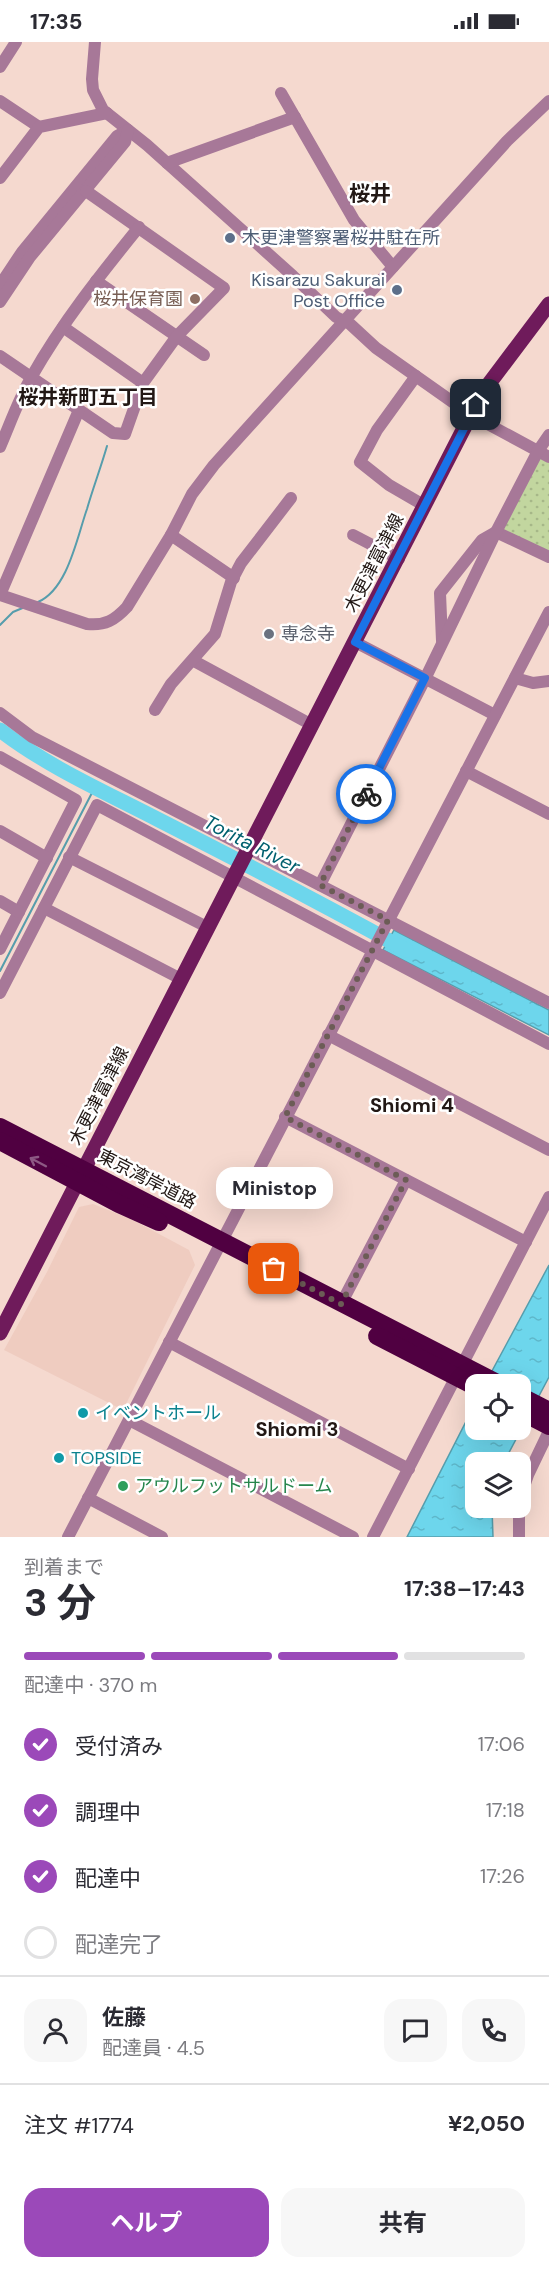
<!DOCTYPE html>
<html lang="ja">
<head>
<meta charset="utf-8">
<style>
  :root { --surface:#fff; --page:#f7f7f7; --text:#2b2b33; --muted:#7c7c81; --line:#e1e1e2; --accent:#9b49b9 }
  body { margin:0; font-family:"DM Sans","Noto Sans JP",sans-serif; background:var(--page); color:var(--text); height:100vh; display:flex; flex-direction:column; font-size:22px; white-space:nowrap }
  * { box-sizing:border-box; margin:0 }
  p { font-size:20px; color:var(--muted) }
  .icon { flex:none; width:33px; height:33px; fill:none; stroke:currentColor; stroke-width:2; stroke-linecap:round; stroke-linejoin:round }
  .map { position:relative; height:1495px; overflow:hidden }
  .side { display:flex; flex-direction:column; background:var(--surface); flex:1 }
  .side>* { flex:none }
  .buttons { position:absolute; left:465px; top:1332px; display:grid; gap:12px }
  .buttons a { display:grid; place-items:center; width:66px; height:66px; border-radius:12px; background:var(--surface); box-shadow:0 6px 24px #0002; font-size:30px }
  .pin { position:absolute; display:grid; place-items:center; width:51px; height:51px; color:#fff; margin:-26px; border-radius:12px; box-shadow:0 3px 9px #0006 }
  .courier { position:absolute; display:grid; place-items:center; width:60px; height:60px; margin:-30px; border:4px solid #1a73e8; border-radius:50%; background:#fff; color:#222; box-shadow:0 2px 8px #0007 }
  .bubble { position:absolute; height:42px; border-radius:18px; background:var(--surface); box-shadow:0 6px 24px #0002; font-size:20px; font-weight:700; line-height:42px; text-align:center }
  .summary em { font-style:normal; font-weight:700 }
  .summary div { display:flex; flex-direction:column-reverse }
  .summary { display:flex; align-items:center; justify-content:space-between; height:102px; padding:0 24px }
  h1 { font-size:39px; font-weight:700; line-height:45px }
  .bar { display:grid; grid-template-columns:repeat(4,1fr); gap:9px 6px; align-content:center; height:72px; padding:0 24px }
  .bar i { height:8px; border-radius:4px; background:var(--line) }
  .bar .on { background:var(--accent) }
  .bar p { grid-column:span 4 }
  .line { display:flex; align-items:center; gap:15px; padding:0 24px; border-top:2px solid var(--line) }
  .line div { flex:1 }
  .round { display:grid; place-items:center; flex:none; width:63px; height:63px; border-radius:18px; background:var(--page) }
  ol { padding:0 24px; list-style:none }
  li { display:flex; align-items:center; gap:18px; height:66px }
  li p { margin-inline-start:auto }
  li .icon { padding:6px; border-radius:50%; background:var(--accent); color:#fff; stroke-width:4 }
  li:last-child { color:var(--muted) }
  li i { width:33px; height:33px; border:3px solid var(--line); border-radius:50% }
  .primary-button { display:flex; gap:12px; margin-top:auto; padding:12px 24px }
  .primary-button a { flex:1; height:69px; border-radius:18px; background:var(--accent); color:#fff; font-size:24px; font-weight:700; line-height:69px; text-align:center }
  .primary-button a+a { background:var(--page); color:var(--text) }
  .status { display:flex; justify-content:space-between; align-items:center; height:42px; padding:0 30px; background:var(--surface); direction:ltr }
  .status svg { height:16px; fill:currentColor }
  .map>svg:first-child { display:block }
  .built { fill:#efccc0 }
  .park { fill:url(#park-dots) }
  .water { fill:url(#water-ripples); stroke:#569dac; stroke-width:1.5 }
  .lines { fill:none; stroke-linecap:round; stroke-linejoin:round }
  .stream { stroke:#569dac; stroke-width:2 }
  .river { stroke:#6dd6ec; stroke-width:15 }
  .minor { stroke:#a77898; stroke-width:12 }
  .major { stroke:#6f1b5b; stroke-width:15 }
  .highway { stroke:#500041; stroke-width:18 }
  .oneway { stroke:#8d5984 }
  .done { stroke:#6c5c56; stroke-width:6; stroke-dasharray:0 10.8 }
  .route { stroke:#1a73e8; stroke-width:8 }
  .service-dot { fill:#5c6f8a; stroke:#fff; stroke-width:2 }
  .education-dot { fill:#8d6e63; stroke:#fff; stroke-width:2 }
  .worship-dot { fill:#6b7280; stroke:#fff; stroke-width:2 }
  .culture-dot { fill:#0f9aa8; stroke:#fff; stroke-width:2 }
  .leisure-dot { fill:#2e9e5b; stroke:#fff; stroke-width:2 }
  .labels { text-anchor:middle; stroke-width:5; stroke-linejoin:round; paint-order:stroke }
  .service-label { font-size:18px; fill:#4e5e75; stroke:#fff; text-anchor:start }
  .education-label { font-size:18px; fill:#785e54; stroke:#fff; text-anchor:end }
  .street-label { font-size:18px; fill:#221815; stroke:#fff }
  .worship-label { font-size:18px; fill:#5b616d; stroke:#fff; text-anchor:start }
  .culture-label { font-size:18px; fill:#0d838f; stroke:#fff; text-anchor:start }
  .leisure-label { font-size:18px; fill:#27864d; stroke:#fff; text-anchor:start }
  .neighbourhood-label { font-size:20px; font-weight:bold; fill:#221815; stroke:#fff }
  .water-label { font-size:20px; font-style:italic; fill:#00606f; stroke:#fff }
  .quarter-label { font-size:21px; font-weight:bold; fill:#221815; stroke:#fff }
</style>
</head>
<body>
<div class="status"><b>17:35</b><svg viewBox="0 0 49 12"><path d="M0 12V9h3v3zM5 12V6h3v6zM10 12V3h3v9zM15 12V0h3v12zM26 1h20v11H26zM47 4h2v5h-2z"/></svg></div>
<div class="map">
<svg width="549" height="1495" viewBox="0 0 549 1495">
  <defs>
    <pattern id="park-dots" width="8" height="8" patternUnits="userSpaceOnUse" patternTransform="scale(1.5)"><rect width="8" height="8" fill="#c2d69f"/><path d="M2 2h.1M6 6h.1" fill="none" stroke="#a6b788" stroke-width="1.8" stroke-linecap="round"/></pattern>
    <pattern id="water-ripples" width="26" height="14" patternUnits="userSpaceOnUse" patternTransform="scale(1.5)"><rect width="26" height="14" fill="#6dd6ec"/><path d="M2 4q2-2 4 0t4 0M15 11q2-2 4 0t4 0" fill="none" stroke="#5eb7ca"/></pattern>
  </defs>
  <rect width="100%" height="100%" fill="#f5d9cf"/>
  <!-- built -->
  <path class="built" d="M93 1162 131 1177 189 1208 195 1223 123 1368 4 1308 47 1230 79 1165Z"/>
  <!-- park -->
  <path class="park" d="M539 416 549 421V513L501 491Z"/>
  <!-- water -->
  <g class="water">
    <path d="M394 888 549 968V993L383 908Z"/>
    <path d="M549 1223V1335L504 1420H476V1466H492L493 1495H407L475 1362 476 1388H520V1342H485Z"/>
  </g>
  <g class="lines">
    <!-- stream -->
    <g class="stream">
      <path d="M38 560C68 547 77 495 87 467 93 446 101 425 107 404"/>
      <path d="M0 583 13 570 25 565"/>
      <path d="M0 929 95 745"/>
    </g>
    <!-- river -->
    <path class="river" d="M0 688C48 725 105 750 159 778 242 820 324 863 406 908"/>
    <!-- minor -->
    <g class="minor">
      <path d="M95 0 92 37 93 48 103 68 147 103 293 234 336 275 350 282 376 306 471 373 549 415"/>
      <path d="M0 25 16 0"/>
      <path d="M281 51 354 178 393 225"/>
      <path d="M0 59 39 85"/>
      <path d="M167 121 295 75"/>
      <path d="M0 136 39 85 107 71"/>
      <path d="M96 239 204 313"/>
      <path d="M0 243 22 210 117 94 128 88"/>
      <path d="M0 260 30 215 125 100 128 88"/>
      <path d="M63 285 143 341"/>
      <path d="M0 314 113 391 125 392 143 341 177 294 224 246 86 149"/>
      <path d="M416 334 377 388 360 420 389 443 425 464"/>
      <path d="M0 405C10 382 19 356 32 334 62 281 100 233 139 185"/>
      <path d="M171 493 234 536"/>
      <path d="M353 493 399 517"/>
      <path d="M0 553 87 582C105 584 115 578 127 565L171 493 192 452 214 423 507 99 549 59"/>
      <path d="M0 553 79 368"/>
      <path d="M442 599 440 551 482 498 496 490 549 515"/>
      <path d="M355 600 495 673"/>
      <path d="M194 619 312 683"/>
      <path d="M515 636 533 641 549 639"/>
      <path d="M155 668 171 642 215 592 231 540 241 521 291 456"/>
      <path d="M0 671 32 695 549 961"/>
      <path d="M0 715 76 758 0 907"/>
      <path d="M466 729 549 772"/>
      <path d="M0 789 47 816"/>
      <path d="M69 815 207 885"/>
      <path d="M320 843 425 637 496 490 538 409 549 393"/>
      <path d="M0 859 19 870"/>
      <path d="M44 866 181 937"/>
      <path d="M0 951 97 763 549 1002"/>
      <path d="M328 993 549 1108"/>
      <path d="M285 1075 526 1200"/>
      <path d="M341 1262 406 1138"/>
      <path d="M169 1300 409 1427"/>
      <path d="M129 1378 353 1495"/>
      <path d="M88 1456 162 1495"/>
      <path d="M520 1456 528 1433 549 1389"/>
      <path d="M68 1495 549 570"/>
      <path d="M373 1495 549 1155"/>
      <path d="M519 1495V1466"/>
    </g>
    <!-- major -->
    <path class="major" d="M0 1291 482 351 549 262"/>
    <!-- highway -->
    <g class="highway">
      <path d="M0 1085 499 1342"/>
      <path d="M0 1099 119 1162 159 1180"/>
      <path d="M377 1294 476 1345"/>
      <path d="M520 1354 549 1369"/>
      <path d="M520 1369 549 1384"/>
    </g>
  </g>
  <!-- one-way arrows -->
  <defs><path id="oneway-shaft" d="M-6 0H5M1.5-3L5.5 0L1.5 3" fill="none" stroke-width="1.6" stroke-linecap="round" stroke-linejoin="round" transform="scale(1.5)"/></defs>
  <use class="oneway" href="#oneway-shaft" transform="translate(38 1120) rotate(-152)"/>
  <g class="lines">
    <!-- done -->
    <path class="done" d="M274 1227 341 1262 406 1138 285 1075 388 878 320 843 366 752"/>
    <!-- route -->
    <path class="route" d="M366 752 425 636 355 600 476 363"/>
  </g>
  <!-- markers -->
  <g class="service-dot">
    <circle cx="230" cy="196" r="6"/>
    <circle cx="397" cy="248" r="6"/>
  </g>
  <circle class="education-dot" cx="195" cy="257" r="6"/>
  <circle class="worship-dot" cx="269" cy="592" r="6"/>
  <g class="culture-dot">
    <circle cx="83" cy="1371" r="6"/>
    <circle cx="59" cy="1416" r="6"/>
  </g>
  <circle class="leisure-dot" cx="123" cy="1444" r="6"/>
  <g class="labels">
    <!-- service labels -->
    <g class="service-label">
      <text x="242" y="202">木更津警察署桜井駐在所</text>
      <text x="385" y="244" text-anchor="end">Kisarazu Sakurai<tspan x="385" dy="21">Post Office</tspan></text>
    </g>
    <!-- education labels -->
    <g class="education-label">
      <text x="183" y="263">桜井保育園</text>
    </g>
    <!-- street labels -->
    <g class="street-label">
      <text transform="translate(374 521) rotate(-63)" y="6">木更津富津線</text>
      <text transform="translate(99 1054) rotate(-63)" y="6">木更津富津線</text>
      <text transform="translate(147 1137) rotate(27)" y="6">東京湾岸道路</text>
    </g>
    <!-- worship labels -->
    <g class="worship-label">
      <text x="281" y="598">専念寺</text>
    </g>
    <!-- culture labels -->
    <g class="culture-label">
      <text x="95" y="1377">イベントホール</text>
      <text x="71" y="1422">TOPSIDE</text>
    </g>
    <!-- leisure labels -->
    <g class="leisure-label">
      <text x="135" y="1450">アウルフットサルドーム</text>
    </g>
    <!-- neighbourhood labels -->
    <g class="neighbourhood-label">
      <text x="88" y="362">桜井新町五丁目</text>
      <text x="412" y="1070">Shiomi 4</text>
      <text x="297" y="1394">Shiomi 3</text>
    </g>
    <!-- water labels -->
    <g class="water-label">
      <text transform="translate(252 802) rotate(27)" y="7">Torita River</text>
    </g>
    <!-- quarter labels -->
    <g class="quarter-label">
      <text x="370" y="159">桜井</text>
    </g>
  </g>
</svg>
<div class="buttons">
<a><svg class="icon" aria-label="locate" viewBox="0 0 24 24"><circle cx="12" cy="12" r="6"/><path d="M12 2v4M12 18v4M2 12h4M18 12h4"/></svg></a>
<a><svg class="icon" aria-label="layers" viewBox="0 0 24 24"><path d="M12 4l9 5-9 5-9-5zM3 14l9 5 9-5"/></svg></a>
</div>
<div class="pin" style="left:274px;top:1227px;background:#ea580c"><svg class="icon" aria-label="bag" viewBox="0 0 24 24"><path d="M5 8h14l-1 12H6zM9 8a3 3 0 0 1 6 0"/></svg></div>
<div class="pin" style="left:476px;top:363px;background:#1f2937"><svg class="icon" aria-label="home" viewBox="0 0 24 24"><path d="M3 11l9-7 9 7M6 9v11h12V9"/></svg></div>
<div class="courier" style="left:366px;top:752px"><svg class="icon" aria-label="bike" viewBox="0 0 24 24"><circle cx="6" cy="16" r="4"/><circle cx="18" cy="16" r="4"/><path d="M6 16l4-8h5l3 8M10 8l3 8H6M13 5h3"/></svg></div>
<div class="bubble" style="left:216px;top:1125px;width:117px">Ministop</div>
</div>
<section class="side">
<div class="summary"><div><h1>3 分</h1><p>到着まで</p></div><em>17:38–17:43</em></div>
<div class="bar"><i class="on"></i><i class="on"></i><i class="on"></i><i></i><p>配達中 · 370 m</p></div>
<ol>
<li><svg class="icon" aria-label="check" viewBox="0 0 24 24"><path d="M5 12l5 5 9-10"/></svg>受付済み<p>17:06</p></li>
<li><svg class="icon" aria-label="check" viewBox="0 0 24 24"><path d="M5 12l5 5 9-10"/></svg>調理中<p>17:18</p></li>
<li><svg class="icon" aria-label="check" viewBox="0 0 24 24"><path d="M5 12l5 5 9-10"/></svg>配達中<p>17:26</p></li>
<li><i></i>配達完了</li>
</ol>
<div class="line" style="height:108px"><a class="round"><svg class="icon" aria-label="person" viewBox="0 0 24 24"><circle cx="12" cy="8" r="4"/><path d="M4 21q1-7 8-7t8 7"/></svg></a><div><b>佐藤</b><p>配達員 · 4.5</p></div><a class="round"><svg class="icon" aria-label="chat" viewBox="0 0 24 24"><path d="M4 5h16v11H9l-5 4z"/></svg></a><a class="round"><svg class="icon" aria-label="phone" viewBox="0 0 24 24"><path d="M5 4h4l2 5-3 2q2 4 5 5l2-3 5 2v4C11 20 4 13 5 4z"/></svg></a></div>
<div class="line" style="height:78px"><div>注文 #1774</div><b>¥2,050</b></div>
<div class="primary-button"><a>ヘルプ</a><a>共有</a></div>
</section>
</body>
</html>
